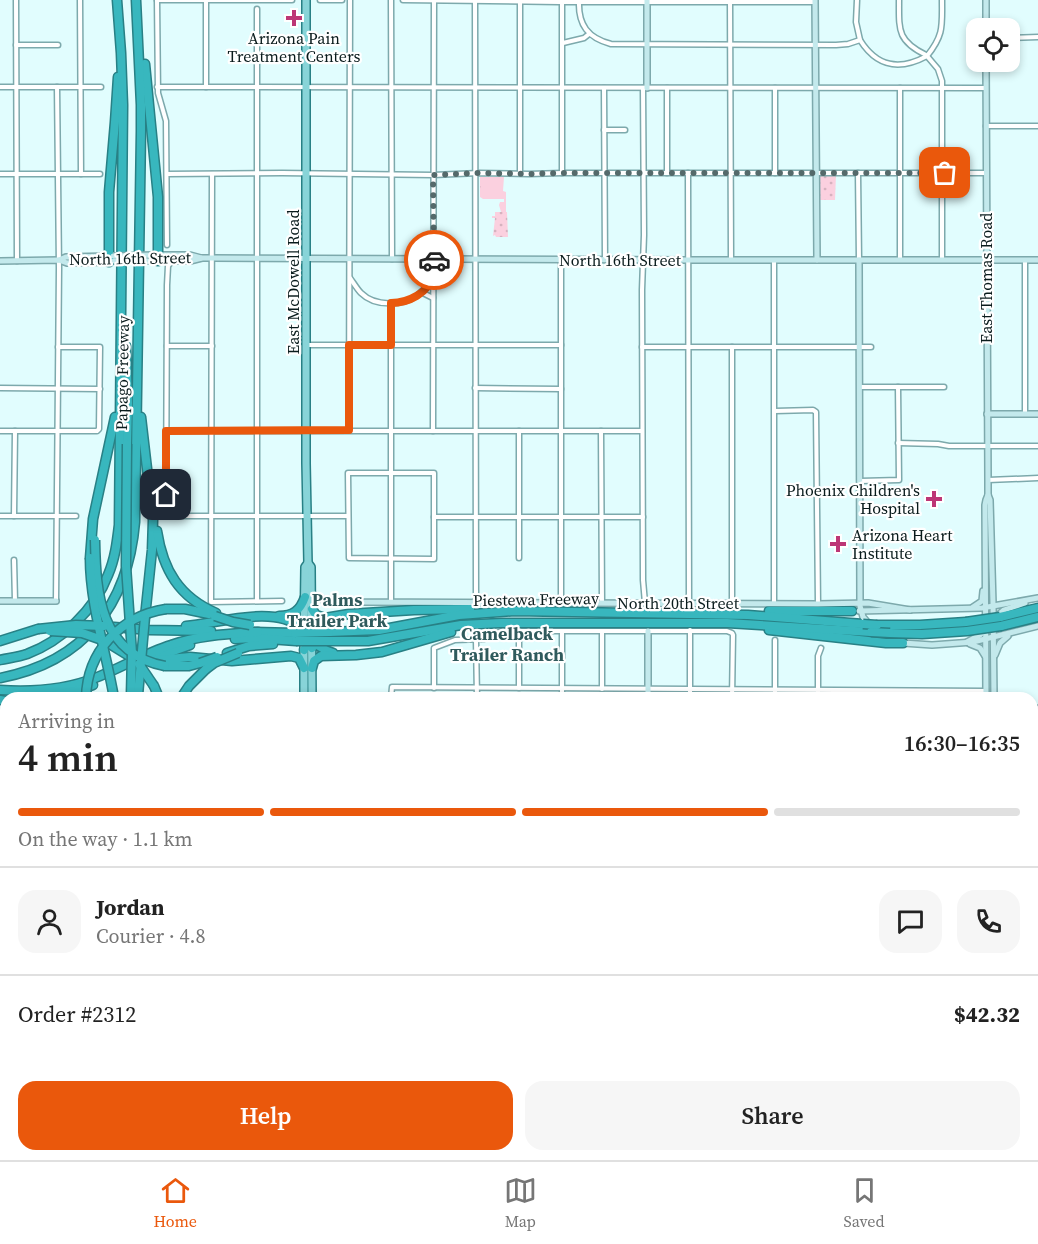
<!DOCTYPE html>
<html lang="en">
<head>
<meta charset="utf-8">
<style>
  :root { --surface:#fff; --page:#f6f6f6; --text:#222; --muted:#767676; --line:#e0e0e0; --accent:#ea580c }
  body { margin:0; font-family:"Source Serif 4",serif; background:var(--page); color:var(--text); height:100vh; display:flex; flex-direction:column; font-size:22px; white-space:nowrap }
  * { box-sizing:border-box; margin:0 }
  p { font-size:20px; color:var(--muted) }
  .icon { flex:none; width:33px; height:33px; fill:none; stroke:currentColor; stroke-width:2; stroke-linecap:round; stroke-linejoin:round }
  .map { position:relative; flex:1; overflow:hidden }
  .drawer { position:absolute; left:0px; top:692px; width:1038px; height:470px; display:flex; flex-direction:column; background:var(--surface); border-radius:18px 18px 0 0; box-shadow:0 3px 9px #0003 }
  .drawer>* { flex:none }
  .buttons { position:absolute; left:966px; top:18px; display:grid; gap:12px }
  .buttons a { display:grid; place-items:center; width:54px; height:54px; border-radius:12px; background:var(--surface); box-shadow:0 3px 9px #0003; font-size:30px }
  .pin { position:absolute; display:grid; place-items:center; width:51px; height:51px; color:#fff; margin:-26px; border-radius:12px; box-shadow:0 3px 9px #0006 }
  .courier { position:absolute; display:grid; place-items:center; width:60px; height:60px; margin:-30px; border:4px solid #ea580c; border-radius:50%; background:#fff; color:#222; box-shadow:0 2px 8px #0007 }
  .overview em { font-style:normal; font-weight:600 }
  .overview div { display:flex; flex-direction:column-reverse }
  .overview { display:flex; align-items:center; justify-content:space-between; height:102px; padding:0 18px }
  h1 { font-size:39px; font-weight:600; line-height:45px }
  .bar { display:grid; grid-template-columns:repeat(4,1fr); gap:9px 6px; align-content:center; height:72px; padding:0 18px }
  .bar i { height:8px; border-radius:4px; background:var(--line) }
  .bar .selected { background:var(--accent) }
  .bar p { grid-column:span 4 }
  .line { display:flex; align-items:center; gap:15px; padding:0 18px; border-top:2px solid var(--line) }
  .line div { flex:1 }
  .round { display:grid; place-items:center; flex:none; width:63px; height:63px; border-radius:18px; background:var(--page) }
  .cta { display:flex; gap:12px; margin-top:auto; padding:12px 18px }
  .cta a { flex:1; height:69px; border-radius:18px; background:var(--accent); color:#fff; font-size:24px; font-weight:600; line-height:69px; text-align:center }
  .cta a+a { background:var(--page); color:var(--text) }
  .tab-bar { display:flex; justify-content:space-around; align-items:center; height:84px; border-top:2px solid var(--line); background:var(--surface); font-size:16px; color:var(--muted) }
  .tab-bar a { display:grid; justify-items:center; gap:3px }
  .tab-bar .selected { color:var(--accent) }
  .map>svg:first-child { display:block }
  .grass { fill:url(#grass-tufts) }
  .park { fill:url(#park-dots) }
  .lines { fill:none; stroke-linecap:round; stroke-linejoin:round }
  .canal { stroke:#c5809a; stroke-width:3 }
  .street-casing { stroke:#7da9ac; stroke-width:7 }
  .secondary-casing { stroke:#7da9ac; stroke-width:8 }
  .primary-casing { stroke:#288085; stroke-width:10 }
  .highway-casing { stroke:#288085; stroke-width:11 }
  .street { stroke:#fff; stroke-width:4 }
  .secondary { stroke:#c3e9ec; stroke-width:5 }
  .primary { stroke:#88d4d8; stroke-width:7 }
  .highway { stroke:#38b7be; stroke-width:8 }
  .secondary-bridge-casing { stroke:#7da9ac; stroke-width:8; stroke-linecap:butt }
  .highway-bridge-casing { stroke:#288085; stroke-width:11; stroke-linecap:butt }
  .secondary-bridge { stroke:#c3e9ec; stroke-width:5 }
  .highway-bridge { stroke:#38b7be; stroke-width:8 }
  .done { stroke:#556a6b; stroke-width:6; stroke-dasharray:0 10.8 }
  .route { stroke:#ea580c; stroke-width:8 }
  .poi-dot { fill:#bd3676; stroke:#fff; stroke-width:2 }
  .labels { text-anchor:middle; stroke-width:4.5; stroke-linejoin:round; paint-order:stroke }
  .poi-label { font-size:16px; fill:#091b1c; stroke:#fff }
  .street-label { font-size:16px; fill:#091b1c; stroke:#fff }
  .neighbourhood-label { font-size:18px; font-weight:bold; fill:#2f5a5c; stroke:#fff }
</style>
</head>
<body>
<div class="map">
<svg width="1038" height="1160" viewBox="0 0 1038 1160">
  <defs>
    <pattern id="grass-tufts" width="24" height="20" patternUnits="userSpaceOnUse" patternTransform="scale(1.5)"><rect width="24" height="20" fill="#fbd0df"/><path d="M3 7l-1-3M5 7V3M7 7l1-3M15 17l-1-3M17 17v-4M19 17l1-3" fill="none" stroke="#d6b2bf"/></pattern>
    <pattern id="park-dots" width="8" height="8" patternUnits="userSpaceOnUse" patternTransform="scale(1.5)"><rect width="8" height="8" fill="#fbd0df"/><path d="M2 2h.1M6 6h.1" fill="none" stroke="#d6b2bf" stroke-width="1.8" stroke-linecap="round"/></pattern>
  </defs>
  <rect width="100%" height="100%" fill="#e1fdfe"/>
  <!-- grass -->
  <path class="grass" d="M480 177H504L503 191 506 192V212H501L499 205 500 202H504V199H483L480 197Z"/>
  <!-- park -->
  <g class="park">
    <path d="M820 175H836L835 200H819L818 177Z"/>
    <path d="M495 212H507L508 237H496L495 235 493 236 495 218H492V216H495Z"/>
  </g>
  <g class="lines">
    <!-- canal -->
    <g class="canal">
      <path d="M1032 759 1038 753"/>
      <path d="M627 1160 631 1155"/>
    </g>
    <!-- street casing -->
    <g class="street-casing">
      <g id="street">
        <path d="M16 0 17 261"/>
        <path d="M80 0 81 174"/>
        <path d="M157 0 158 93 166 121 167 245"/>
        <path d="M157 0H292"/>
        <path d="M320 0H342"/>
        <path d="M391 0 392 259"/>
        <path d="M403 0 559 2H815"/>
        <path d="M475 0 476 602"/>
        <path d="M562 0V173"/>
        <path d="M730 0 731 260"/>
        <path d="M857 0 856 22 860 40"/>
        <path d="M899 0C899 30 897 41 926 55"/>
        <path d="M942 0C942 26 944 35 927 56L938 69 942 81V260"/>
        <path d="M579 1C578 25 588 38 611 44L836 45 848 44 860 40C877 67 899 71 927 56"/>
        <path d="M257 9V601"/>
        <path d="M1010 38 1038 37"/>
        <path d="M563 43 584 38 589 34"/>
        <path d="M16 45H58"/>
        <path d="M0 87H101"/>
        <path d="M157 87 986 88"/>
        <path d="M206 87V0"/>
        <path d="M604 88 605 260"/>
        <path d="M643 88 644 235 642 290 643 580 645 603"/>
        <path d="M667 88V173"/>
        <path d="M775 88V173"/>
        <path d="M986 126H1038"/>
        <path d="M604 130H625"/>
        <path d="M520 173V0"/>
        <path d="M688 173 689 603"/>
        <path d="M858 173 859 260"/>
        <path d="M0 174H100"/>
        <path d="M167 174 282 173 433 175 479 173 529 174 562 173H986"/>
        <path d="M212 174 211 602 282 601"/>
        <path d="M561 260V603"/>
        <path d="M774 260V604"/>
        <path d="M900 260V88"/>
        <path d="M1025 260V413"/>
        <path d="M172 261 168 266 167 285 166 516H348"/>
        <path d="M350 278C353 282 357 289 361 293 375 307 403 306 418 295 424 290 429 284 433 277"/>
        <path d="M421 292 433 298"/>
        <path d="M391 303V602"/>
        <path d="M307 345H561"/>
        <path d="M167 346H212"/>
        <path d="M642 347H871"/>
        <path d="M732 347V604"/>
        <path d="M860 387H944"/>
        <path d="M0 388 100 389"/>
        <path d="M475 388 561 389"/>
        <path d="M775 411 813 410 816 412 818 604"/>
        <path d="M349 430 350 0"/>
        <path d="M0 431H97L99 429 100 347H58"/>
        <path d="M166 431H642"/>
        <path d="M433 431 434 0"/>
        <path d="M519 431V558"/>
        <path d="M601 431 602 603"/>
        <path d="M898 443 938 444 949 446H1038"/>
        <path d="M348 473H434V559L349 558Z"/>
        <path d="M988 480 1038 478"/>
        <path d="M860 481 899 480 898 387"/>
        <path d="M0 516H76"/>
        <path d="M14 516 15 431"/>
        <path d="M434 517H643"/>
        <path d="M14 560 15 601"/>
        <path d="M56 601 59 268 57 87"/>
        <path d="M519 631V688"/>
        <path d="M562 631V698"/>
        <path d="M602 631V689"/>
        <path d="M476 640 477 698"/>
        <path d="M775 640V698"/>
        <path d="M434 688V648L455 640 484 639 502 631H727L732 633 733 635 732 698"/>
        <path d="M391 698 392 687 986 691"/>
        <path d="M690 698V630"/>
        <path d="M818 698V656L821 648"/>
        <path d="M1032 714 1038 708"/>
        <path d="M0 731H6"/>
        <path d="M0 772H6"/>
        <path d="M0 845H6"/>
        <path d="M0 990H6"/>
        <path d="M1038 995 1035 1002V1005L1036 1068 1038 1073"/>
        <path d="M0 1033H6"/>
        <path d="M0 1075H6"/>
        <path d="M0 1118H6"/>
        <path d="M1032 1120H1038"/>
        <path d="M181 1155 182 1160"/>
        <path d="M695 1155V1160"/>
        <path d="M862 1159H888"/>
        <path d="M54 1160V1155"/>
        <path d="M223 1160V1155"/>
        <path d="M264 1160V1155"/>
        <path d="M307 1160H355"/>
        <path d="M585 1160V1155"/>
        <path d="M800 1160 801 1155"/>
      </g>
    </g>
    <!-- secondary casing -->
    <g class="secondary-casing">
      <g id="secondary">
        <path d="M815 0 817 260"/>
        <path d="M986 0V28"/>
        <path d="M986 62 988 480V495L990 500 993 603 994 698"/>
        <path d="M647 88V0"/>
        <path d="M156 255H190L201 258"/>
        <path d="M59 260 66 257 111 256"/>
        <path d="M859 260 860 606 863 617 869 624"/>
        <path d="M0 261 59 260 67 263 110 262"/>
        <path d="M155 261H190L202 258H212L688 260H1038"/>
        <path d="M987 414H1038"/>
        <path d="M312 592 315 597 319 599 360 602 818 604 868 603 910 610"/>
        <path d="M0 601H56"/>
        <path d="M973 607 982 601 983 591"/>
        <path d="M859 611 982 608 1038 598"/>
        <path d="M996 617 1004 610 1025 603"/>
        <path d="M648 631V698"/>
        <path d="M967 642 980 635 986 629"/>
        <path d="M903 643 932 645 973 642 1038 626"/>
        <path d="M970 644 980 648 985 656"/>
        <path d="M995 655 1000 643 1008 636"/>
        <path d="M986 698 985 505 986 500 988 495"/>
        <path d="M0 948 6 947"/>
        <path d="M1032 948H1038"/>
        <path d="M649 1155V1160"/>
        <path d="M993 1155V1160"/>
      </g>
    </g>
    <!-- primary casing -->
    <g class="primary-casing">
      <g id="primary">
        <path d="M308 563 311 567 312 698"/>
        <path d="M304 635 305 567 308 563 306 463V0"/>
        <path d="M304 698V646"/>
        <path d="M306 1160V1155"/>
      </g>
    </g>
    <!-- highway casing -->
    <g class="highway-casing">
      <g id="highway">
        <path d="M145 64 158 197V261"/>
        <path d="M109 262V192L115 122 118 77"/>
        <path d="M126 346 128 403 127 444"/>
        <path d="M141 417 153 520 152 550 145 617"/>
        <path d="M157 531C163 570 179 597 216 613"/>
        <path d="M90 558 93 519 115 417"/>
        <path d="M166 609H185L209 614"/>
        <path d="M312 609 316 615 325 618 349 614 414 610 470 609"/>
        <path d="M769 611H852"/>
        <path d="M279 616C293 616 300 611 305 597"/>
        <path d="M1000 617 1038 608"/>
        <path d="M877 625H920L966 622"/>
        <path d="M186 626C216 624 276 604 300 628 305 634 308 641 312 648"/>
        <path d="M1001 626 1038 617"/>
        <path d="M114 627 149 630 211 631"/>
        <path d="M769 630 886 643H903"/>
        <path d="M254 632 295 633"/>
        <path d="M329 632 379 630 459 615 515 611 748 615 863 624"/>
        <path d="M890 633 922 634 967 631"/>
        <path d="M310 637C315 645 324 650 333 653"/>
        <path d="M235 639 254 638 296 641"/>
        <path d="M0 641 38 629"/>
        <path d="M105 641 131 657"/>
        <path d="M329 641H368L461 625 501 623H727L871 632"/>
        <path d="M304 650C313 634 317 625 335 620"/>
        <path d="M227 653 249 646 273 644"/>
        <path d="M151 659 190 645"/>
        <path d="M0 660C9 658 18 657 27 654 62 641 95 609 108 575 115 559 117 542 119 525L123 105 121 53 117 0"/>
        <path d="M159 660 190 657 232 661 291 656 299 658 304 668"/>
        <path d="M165 666H189L200 663"/>
        <path d="M312 668 314 661 321 656 356 655 382 652 451 632"/>
        <path d="M0 678C84 662 128 605 135 522L141 131V105L136 0"/>
        <path d="M154 686 159 698"/>
        <path d="M0 690C32 692 65 690 95 678 121 668 145 653 171 645 200 635 228 634 258 632"/>
        <path d="M41 698 76 691 93 685"/>
        <path d="M181 698 189 686 206 669"/>
        <path d="M0 700 6 701"/>
        <path d="M122 1155V1160"/>
        <path d="M141 1160V1155"/>
      </g>
    </g>
    <!-- street -->
    <use href="#street" class="street"/>
    <!-- secondary -->
    <use href="#secondary" class="secondary"/>
    <!-- primary -->
    <use href="#primary" class="primary"/>
    <!-- highway -->
    <use href="#highway" class="highway"/>
    <!-- secondary-bridge casing -->
    <g class="secondary-bridge-casing">
      <g id="secondary-bridge">
        <path d="M113 256 153 255"/>
        <path d="M114 261H153"/>
      </g>
    </g>
    <!-- highway-bridge casing -->
    <g class="highway-bridge-casing">
      <g id="highway-bridge">
        <path d="M127 444 126 566 132 653 131 695"/>
        <path d="M95 540C96 594 100 654 165 666"/>
        <path d="M90 558C90 605 106 651 114 698"/>
        <path d="M215 616 233 622 250 625"/>
        <path d="M966 622 1000 617"/>
        <path d="M863 624 877 625"/>
        <path d="M38 629 76 625 104 626"/>
        <path d="M50 631 82 633 105 641"/>
        <path d="M967 631 1001 626"/>
        <path d="M871 632 890 633"/>
        <path d="M295 633 329 632"/>
        <path d="M296 641H329"/>
        <path d="M200 663 217 657"/>
        <path d="M139 664 154 686"/>
        <path d="M206 669 214 663 238 653"/>
        <path d="M138 695 145 617"/>
        <path d="M86 698C87 651 121 616 166 609"/>
      </g>
    </g>
    <!-- secondary-bridge -->
    <use href="#secondary-bridge" class="secondary-bridge"/>
    <!-- highway-bridge -->
    <use href="#highway-bridge" class="highway-bridge"/>
  </g>
  <g class="lines">
    <!-- done -->
    <path class="done" d="M434 260 433 175 479 173 529 174 562 173H945"/>
    <!-- route -->
    <path class="route" d="M166 495V431L349 430V345H391V303C408 303 429 293 433 275 434 270 433 264 434 260"/>
  </g>
  <!-- markers -->
  <g class="poi-dot">
    <path d="M291 9h6v6h6v6h-6v6h-6v-6h-6v-6h6z"/>
    <path d="M931 490h6v6h6v6h-6v6h-6v-6h-6v-6h6z"/>
    <path d="M835 535h6v6h6v6h-6v6h-6v-6h-6v-6h6z"/>
  </g>
  <g class="labels">
    <!-- poi labels -->
    <g class="poi-label">
      <text x="294" y="44">Arizona Pain<tspan x="294" dy="18">Treatment Centers</tspan></text>
      <text x="920" y="496" text-anchor="end">Phoenix Children's<tspan x="920" dy="18">Hospital</tspan></text>
      <text x="852" y="541" text-anchor="start">Arizona Heart<tspan x="852" dy="18">Institute</tspan></text>
    </g>
    <!-- street labels -->
    <g class="street-label">
      <text transform="translate(130 258) rotate(-1)" y="6">North 16th Street</text>
      <text x="620" y="266">North 16th Street</text>
      <text transform="translate(986 278) rotate(-90)" y="6">East Thomas Road</text>
      <text transform="translate(293 282) rotate(-90)" y="6">East McDowell Road</text>
      <text transform="translate(122 373) rotate(-89)" y="6">Papago Freeway</text>
      <text transform="translate(536 599) rotate(-1)" y="6">Piestewa Freeway</text>
      <text x="678" y="609">North 20th Street</text>
    </g>
    <!-- neighbourhood labels -->
    <g class="neighbourhood-label">
      <text x="337" y="606">Palms<tspan x="337" dy="21">Trailer Park</tspan></text>
      <text x="507" y="640">Camelback<tspan x="507" dy="21">Trailer Ranch</tspan></text>
    </g>
  </g>
</svg>
<div class="buttons">
<a><svg class="icon" aria-label="locate" viewBox="0 0 24 24"><circle cx="12" cy="12" r="6"/><path d="M12 2v4M12 18v4M2 12h4M18 12h4"/></svg></a>
</div>
<div class="pin" style="left:945px;top:173px;background:#ea580c"><svg class="icon" aria-label="bag" viewBox="0 0 24 24"><path d="M5 8h14l-1 12H6zM9 8a3 3 0 0 1 6 0"/></svg></div>
<div class="pin" style="left:166px;top:495px;background:#1f2937"><svg class="icon" aria-label="home" viewBox="0 0 24 24"><path d="M3 11l9-7 9 7M6 9v11h12V9"/></svg></div>
<div class="courier" style="left:434px;top:260px"><svg class="icon" aria-label="car" viewBox="0 0 24 24"><path d="M5 17H2v-5l4-1 3-4h7l3 4 3 1v5h-3M9 17h6M6 11h13"/><circle cx="7" cy="17" r="2"/><circle cx="17" cy="17" r="2"/></svg></div>
<section class="drawer">
<div class="overview"><div><h1>4 min</h1><p>Arriving in</p></div><em>16:30–16:35</em></div>
<div class="bar"><i class="selected"></i><i class="selected"></i><i class="selected"></i><i></i><p>On the way · 1.1 km</p></div>
<div class="line" style="height:108px"><a class="round"><svg class="icon" aria-label="person" viewBox="0 0 24 24"><circle cx="12" cy="8" r="4"/><path d="M4 21q1-7 8-7t8 7"/></svg></a><div><b>Jordan</b><p>Courier · 4.8</p></div><a class="round"><svg class="icon" aria-label="chat" viewBox="0 0 24 24"><path d="M4 5h16v11H9l-5 4z"/></svg></a><a class="round"><svg class="icon" aria-label="phone" viewBox="0 0 24 24"><path d="M5 4h4l2 5-3 2q2 4 5 5l2-3 5 2v4C11 20 4 13 5 4z"/></svg></a></div>
<div class="line" style="height:78px"><div>Order #2312</div><b>$42.32</b></div>
<div class="cta"><a>Help</a><a>Share</a></div>
</section>
</div>
<nav class="tab-bar">
<a class="selected"><svg class="icon" aria-label="home" viewBox="0 0 24 24"><path d="M3 11l9-7 9 7M6 9v11h12V9"/></svg>Home</a>
<a><svg class="icon" aria-label="map" viewBox="0 0 24 24"><path d="M3 6l6-2 6 2 6-2v14l-6 2-6-2-6 2zM9 4v14M15 6v14"/></svg>Map</a>
<a><svg class="icon" aria-label="saved" viewBox="0 0 24 24"><path d="M7 4h10v16l-5-4-5 4z"/></svg>Saved</a>
</nav>
</body>
</html>
